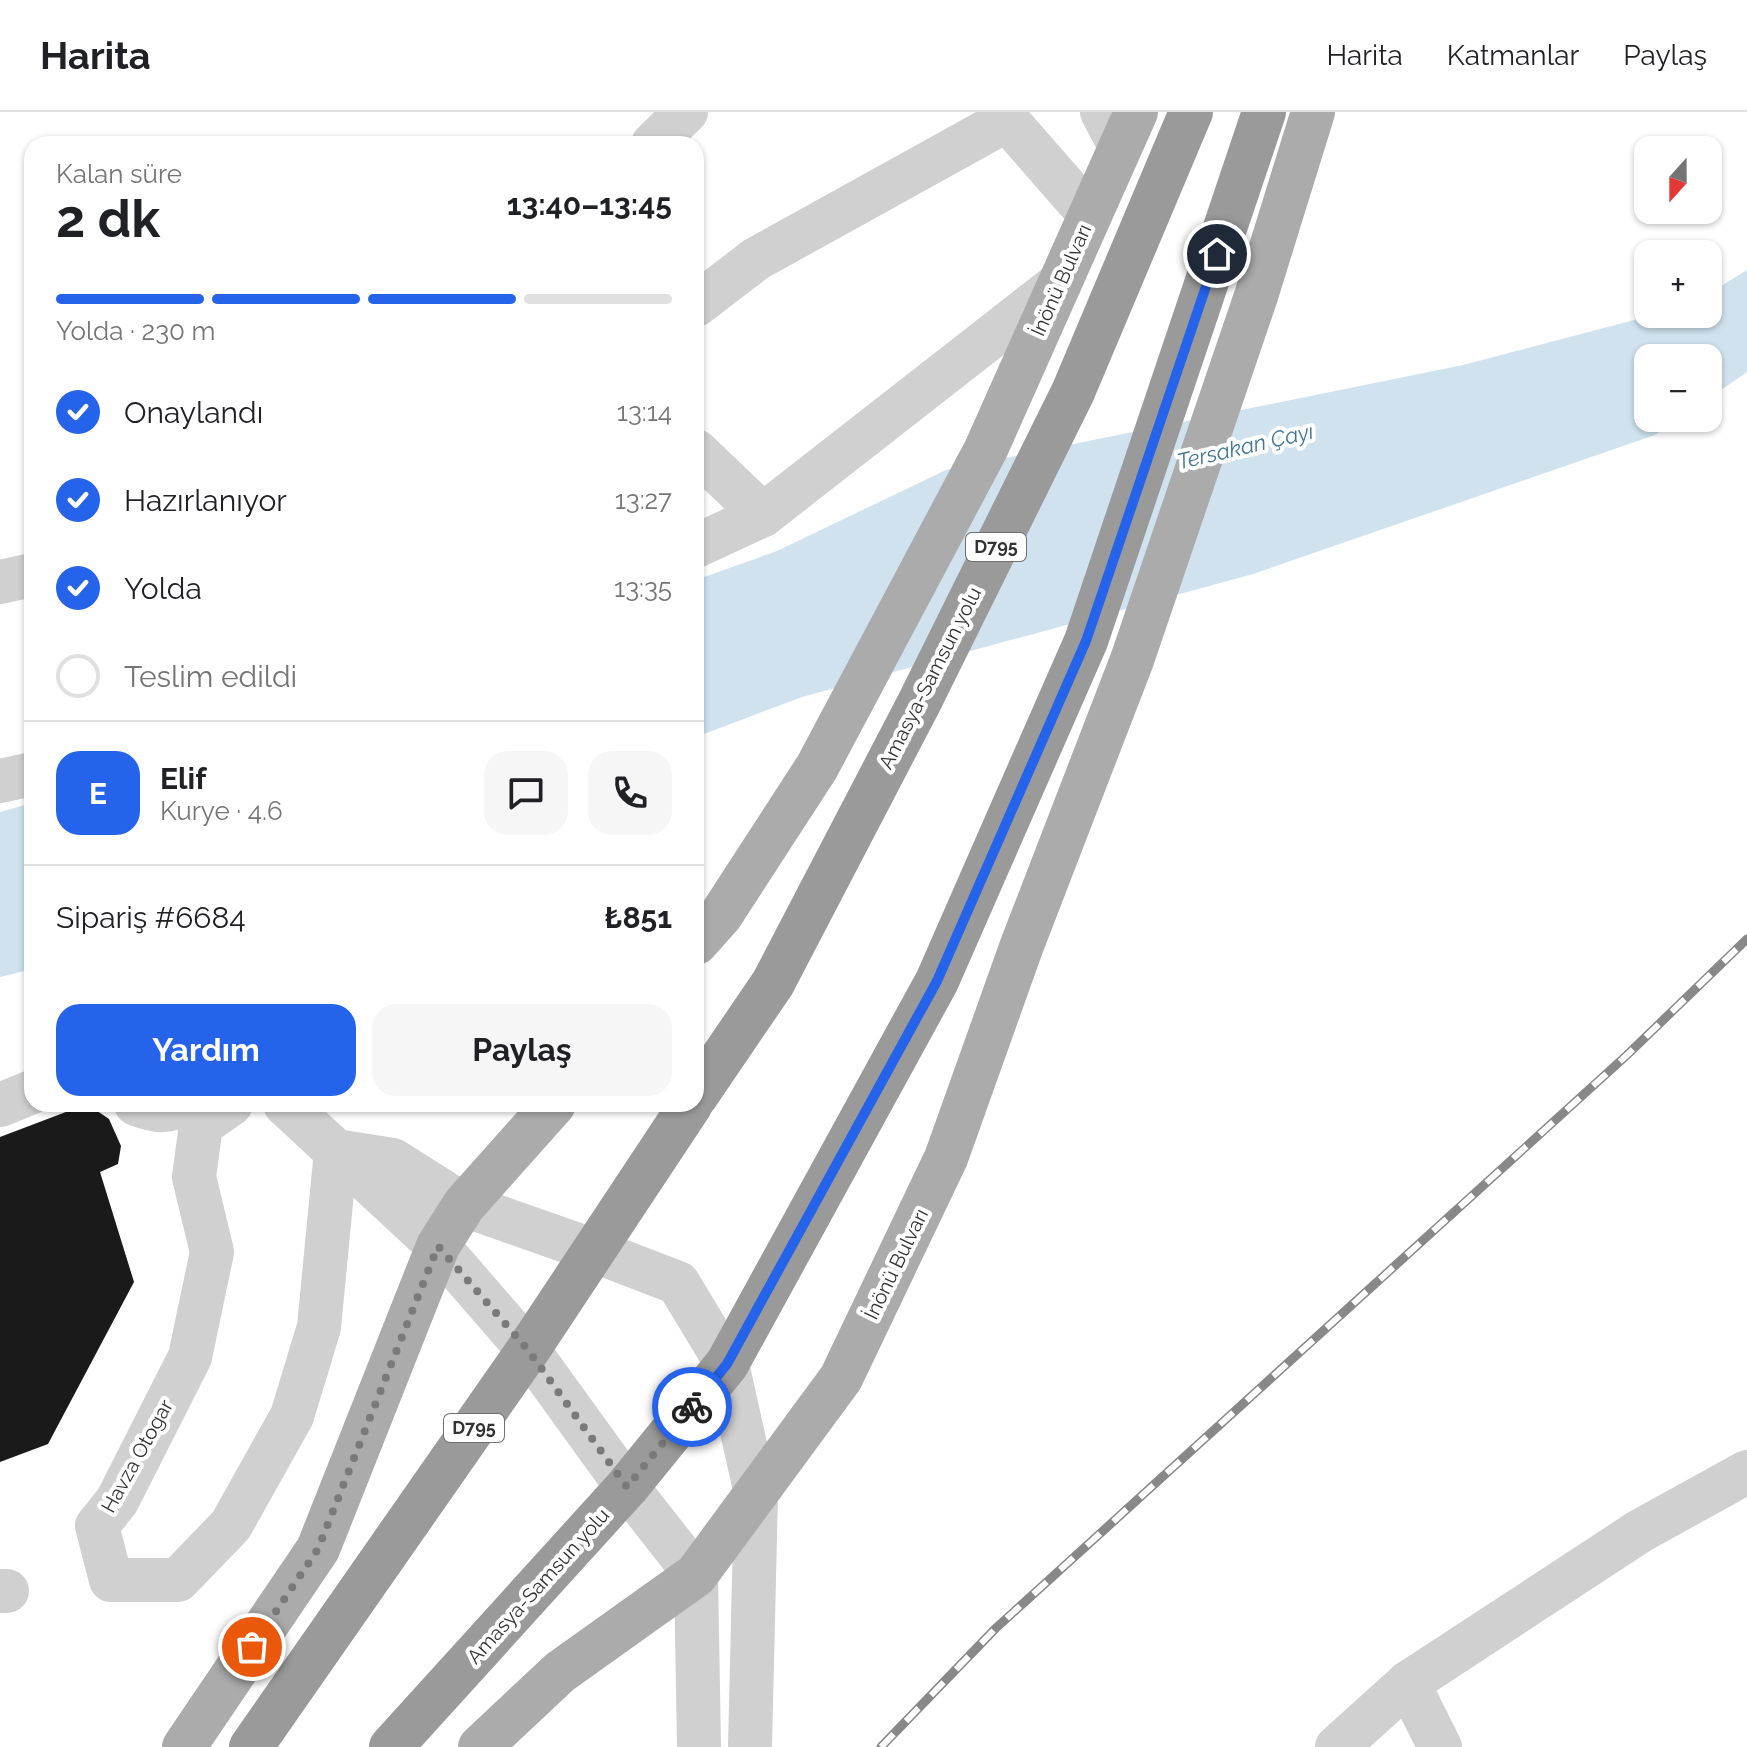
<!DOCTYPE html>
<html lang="tr">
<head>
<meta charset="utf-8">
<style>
  :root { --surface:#fff; --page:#f6f6f6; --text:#202124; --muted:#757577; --line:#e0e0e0; --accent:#2563eb }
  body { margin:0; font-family:Raleway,sans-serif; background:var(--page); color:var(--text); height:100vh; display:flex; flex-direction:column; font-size:30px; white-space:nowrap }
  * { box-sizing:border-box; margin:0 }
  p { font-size:26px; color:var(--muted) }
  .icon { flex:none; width:44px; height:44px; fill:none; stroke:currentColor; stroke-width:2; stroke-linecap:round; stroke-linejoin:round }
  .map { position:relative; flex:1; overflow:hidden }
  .sheet { position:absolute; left:24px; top:24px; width:680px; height:976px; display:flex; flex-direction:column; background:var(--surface); border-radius:24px; box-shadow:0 2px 6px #0004 }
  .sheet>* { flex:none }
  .needle { width:52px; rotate:201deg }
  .controls { position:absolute; left:1634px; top:24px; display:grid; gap:16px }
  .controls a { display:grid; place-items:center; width:88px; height:88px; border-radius:16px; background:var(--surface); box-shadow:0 2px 6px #0004; font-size:40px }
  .pin { position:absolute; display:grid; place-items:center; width:68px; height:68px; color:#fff; margin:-34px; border:4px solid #fff; border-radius:50%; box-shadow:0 2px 8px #0007 }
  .courier { position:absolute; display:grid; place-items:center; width:80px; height:80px; margin:-40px; border:6px solid #2563eb; border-radius:50%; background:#fff; color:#222; box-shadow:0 2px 10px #0007 }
  .head em { font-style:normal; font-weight:700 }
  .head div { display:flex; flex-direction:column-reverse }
  .head { display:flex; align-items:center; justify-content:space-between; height:136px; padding:0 32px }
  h1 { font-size:52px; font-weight:700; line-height:60px }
  .bar { display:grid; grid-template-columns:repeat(4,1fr); gap:12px 8px; align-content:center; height:96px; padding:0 32px }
  .bar i { height:10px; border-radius:6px; background:var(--line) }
  .bar .current { background:var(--accent) }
  .bar p { grid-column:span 4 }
  .line { display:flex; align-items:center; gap:20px; padding:0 32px; border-top:2px solid var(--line) }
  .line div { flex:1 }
  .round { display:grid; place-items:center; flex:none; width:84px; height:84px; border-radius:24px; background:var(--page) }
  ol { padding:0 32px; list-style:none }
  li { display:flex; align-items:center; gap:24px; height:88px }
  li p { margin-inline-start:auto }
  li .icon { padding:8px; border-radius:50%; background:var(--accent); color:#fff; stroke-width:4 }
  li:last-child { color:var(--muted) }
  li i { width:44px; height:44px; border:4px solid var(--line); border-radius:50% }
  .primary-button { display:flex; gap:16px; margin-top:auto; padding:16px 32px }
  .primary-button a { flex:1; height:92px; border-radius:24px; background:var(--accent); color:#fff; font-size:32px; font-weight:700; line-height:92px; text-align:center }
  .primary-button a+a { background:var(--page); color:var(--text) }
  header { display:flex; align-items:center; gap:48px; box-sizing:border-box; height:112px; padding:0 40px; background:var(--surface); border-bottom:2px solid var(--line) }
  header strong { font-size:38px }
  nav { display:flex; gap:44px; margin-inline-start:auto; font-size:28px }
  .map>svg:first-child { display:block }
  .water { fill:#cfe2ee }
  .building { fill:#1a1a1a }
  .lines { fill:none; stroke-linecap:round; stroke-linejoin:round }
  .minor { stroke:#d0d0d0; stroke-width:44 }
  .major { stroke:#ababab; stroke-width:44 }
  .highway { stroke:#9a9a9a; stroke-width:44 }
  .rail-casing { stroke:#888; stroke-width:9 }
  .rail { stroke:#fff; stroke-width:6; stroke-dasharray:18; stroke-linecap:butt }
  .done { stroke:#7a7a7a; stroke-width:8; stroke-dasharray:0 14.4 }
  .route { stroke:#2563eb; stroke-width:10 }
  .labels { text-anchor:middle; stroke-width:8; stroke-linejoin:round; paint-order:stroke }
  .shield { fill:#fff; stroke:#707070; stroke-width:2 }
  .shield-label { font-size:18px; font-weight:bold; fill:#333 }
  .street-label { font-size:20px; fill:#333; stroke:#fff }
  .water-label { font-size:22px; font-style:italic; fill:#3f7597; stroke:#fff }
</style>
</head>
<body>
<header>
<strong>Harita</strong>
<nav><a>Harita</a><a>Katmanlar</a><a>Paylaş</a></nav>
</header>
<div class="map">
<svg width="1747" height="1635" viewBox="0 0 1747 1635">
  <rect width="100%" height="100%" fill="#fff"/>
  <!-- water -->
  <g class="water">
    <path d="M1747 158V260L1708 287V246H1648V306H1680L1655 323 1253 462 802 585 696 625V468L777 439 946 358 1463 253 1657 202H1708V182Z"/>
    <path d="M32 691V857L0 865V700Z"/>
  </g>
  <!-- building -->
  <path class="building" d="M87 992 109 1007 121 1034 118 1052 100 1060 134 1170 48 1332 0 1350V1025Z"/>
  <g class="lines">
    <!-- minor -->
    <g class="minor">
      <path d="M1000 0 1090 103"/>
      <path d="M1102 0 1120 34"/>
      <path d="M653 32 686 0"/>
      <path d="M696 193 756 147 1007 8"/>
      <path d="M696 339 763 403"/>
      <path d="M696 434 763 403 1060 171"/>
      <path d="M0 470 32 463"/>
      <path d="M0 669 32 662"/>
      <path d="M136 992C150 997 167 1003 180 992"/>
      <path d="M231 992 201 1013 194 1065 212 1140 190 1245 117 1389 97 1414 111 1468H178L231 1413 292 1304 319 1215 336 1039"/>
      <path d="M285 992 438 1134 528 1238 627 1375 696 1463 699 1635"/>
      <path d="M0 993 32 980"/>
      <path d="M336 1039 393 1048 464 1093 592 1138 678 1171 727 1252 756 1382 750 1635"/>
      <path d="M0 1479H7"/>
      <path d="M1408 1571 1440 1635"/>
      <path d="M1337 1635 1408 1571 1640 1419 1747 1360"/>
    </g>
    <!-- major -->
    <g class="major">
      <path d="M696 831 721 803 817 655 986 337 1136 0"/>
      <path d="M184 1635 318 1437 438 1134 464 1093 554 992"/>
      <path d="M480 1635 560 1560 696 1463 841 1266 946 1046 1022 833 1132 548 1256 184 1313 0"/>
    </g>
    <!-- highway -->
    <g class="highway">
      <path d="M696 984 773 871 919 591 1073 280 1191 0"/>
      <path d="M251 1635 528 1238 691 992"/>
      <path d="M391 1635 627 1375 727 1252 937 869 1086 529 1264 0"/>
    </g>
    <!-- rail casing -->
    <g class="rail-casing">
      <path id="rail" d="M881 1635 996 1516 1627 943 1747 827"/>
    </g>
    <!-- rail -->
    <use href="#rail" class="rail"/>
  </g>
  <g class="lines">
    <!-- done -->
    <path class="done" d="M252 1535 318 1437 438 1134 528 1238 627 1375 692 1295"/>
    <!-- route -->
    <path class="route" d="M692 1295 727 1252 937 869 1086 529 1217 142"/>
  </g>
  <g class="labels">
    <!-- shield labels -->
    <g class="shield">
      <rect x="966" y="421" width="60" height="28" rx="6"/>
      <rect x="444" y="1302" width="60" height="28" rx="6"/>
    </g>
    <g class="shield-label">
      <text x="996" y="441">D795</text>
      <text x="474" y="1322">D795</text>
    </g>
    <!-- street labels -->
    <g class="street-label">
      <text transform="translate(1061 168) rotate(-66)" y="7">İnönü Bulvarı</text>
      <text transform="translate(930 566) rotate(-63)" y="7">Amasya-Samsun yolu</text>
      <text transform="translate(896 1152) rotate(-64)" y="7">İnönü Bulvarı</text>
      <text transform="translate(137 1344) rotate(-61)" y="7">Havza Otogar</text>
      <text transform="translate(538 1474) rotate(-48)" y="7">Amasya-Samsun yolu</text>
    </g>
    <!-- water labels -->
    <g class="water-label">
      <text transform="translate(1245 334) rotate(-13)" y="8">Tersakan Çayı</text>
    </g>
  </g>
</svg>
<div class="controls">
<a><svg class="needle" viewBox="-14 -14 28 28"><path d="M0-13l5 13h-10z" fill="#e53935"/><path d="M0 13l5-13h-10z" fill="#757577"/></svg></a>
<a>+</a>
<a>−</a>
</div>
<div class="pin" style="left:252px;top:1535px;background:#ea580c"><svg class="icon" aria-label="bag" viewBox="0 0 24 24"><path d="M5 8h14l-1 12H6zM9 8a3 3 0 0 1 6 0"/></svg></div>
<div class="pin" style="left:1217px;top:142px;background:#1f2937"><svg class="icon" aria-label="home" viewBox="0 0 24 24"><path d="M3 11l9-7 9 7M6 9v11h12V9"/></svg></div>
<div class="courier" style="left:692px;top:1295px"><svg class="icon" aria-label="bike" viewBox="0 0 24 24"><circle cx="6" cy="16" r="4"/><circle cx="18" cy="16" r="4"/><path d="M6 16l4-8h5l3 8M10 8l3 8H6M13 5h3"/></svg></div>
<section class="sheet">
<div class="head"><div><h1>2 dk</h1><p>Kalan süre</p></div><em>13:40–13:45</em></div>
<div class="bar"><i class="current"></i><i class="current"></i><i class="current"></i><i></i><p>Yolda · 230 m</p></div>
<ol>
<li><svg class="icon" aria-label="check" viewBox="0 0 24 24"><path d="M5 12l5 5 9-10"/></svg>Onaylandı<p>13:14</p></li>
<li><svg class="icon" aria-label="check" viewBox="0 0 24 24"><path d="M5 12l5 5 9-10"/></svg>Hazırlanıyor<p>13:27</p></li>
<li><svg class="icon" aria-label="check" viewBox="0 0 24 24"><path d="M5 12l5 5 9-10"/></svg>Yolda<p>13:35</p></li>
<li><i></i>Teslim edildi</li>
</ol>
<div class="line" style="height:144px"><b class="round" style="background:var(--accent);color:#fff">E</b><div><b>Elif</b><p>Kurye · 4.6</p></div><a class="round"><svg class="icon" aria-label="chat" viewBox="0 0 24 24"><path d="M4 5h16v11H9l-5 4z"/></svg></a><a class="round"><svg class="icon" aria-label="phone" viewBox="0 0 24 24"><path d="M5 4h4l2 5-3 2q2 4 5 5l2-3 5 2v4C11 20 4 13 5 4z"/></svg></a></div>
<div class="line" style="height:104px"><div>Sipariş #6684</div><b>₺851</b></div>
<div class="primary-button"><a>Yardım</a><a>Paylaş</a></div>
</section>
</div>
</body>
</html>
